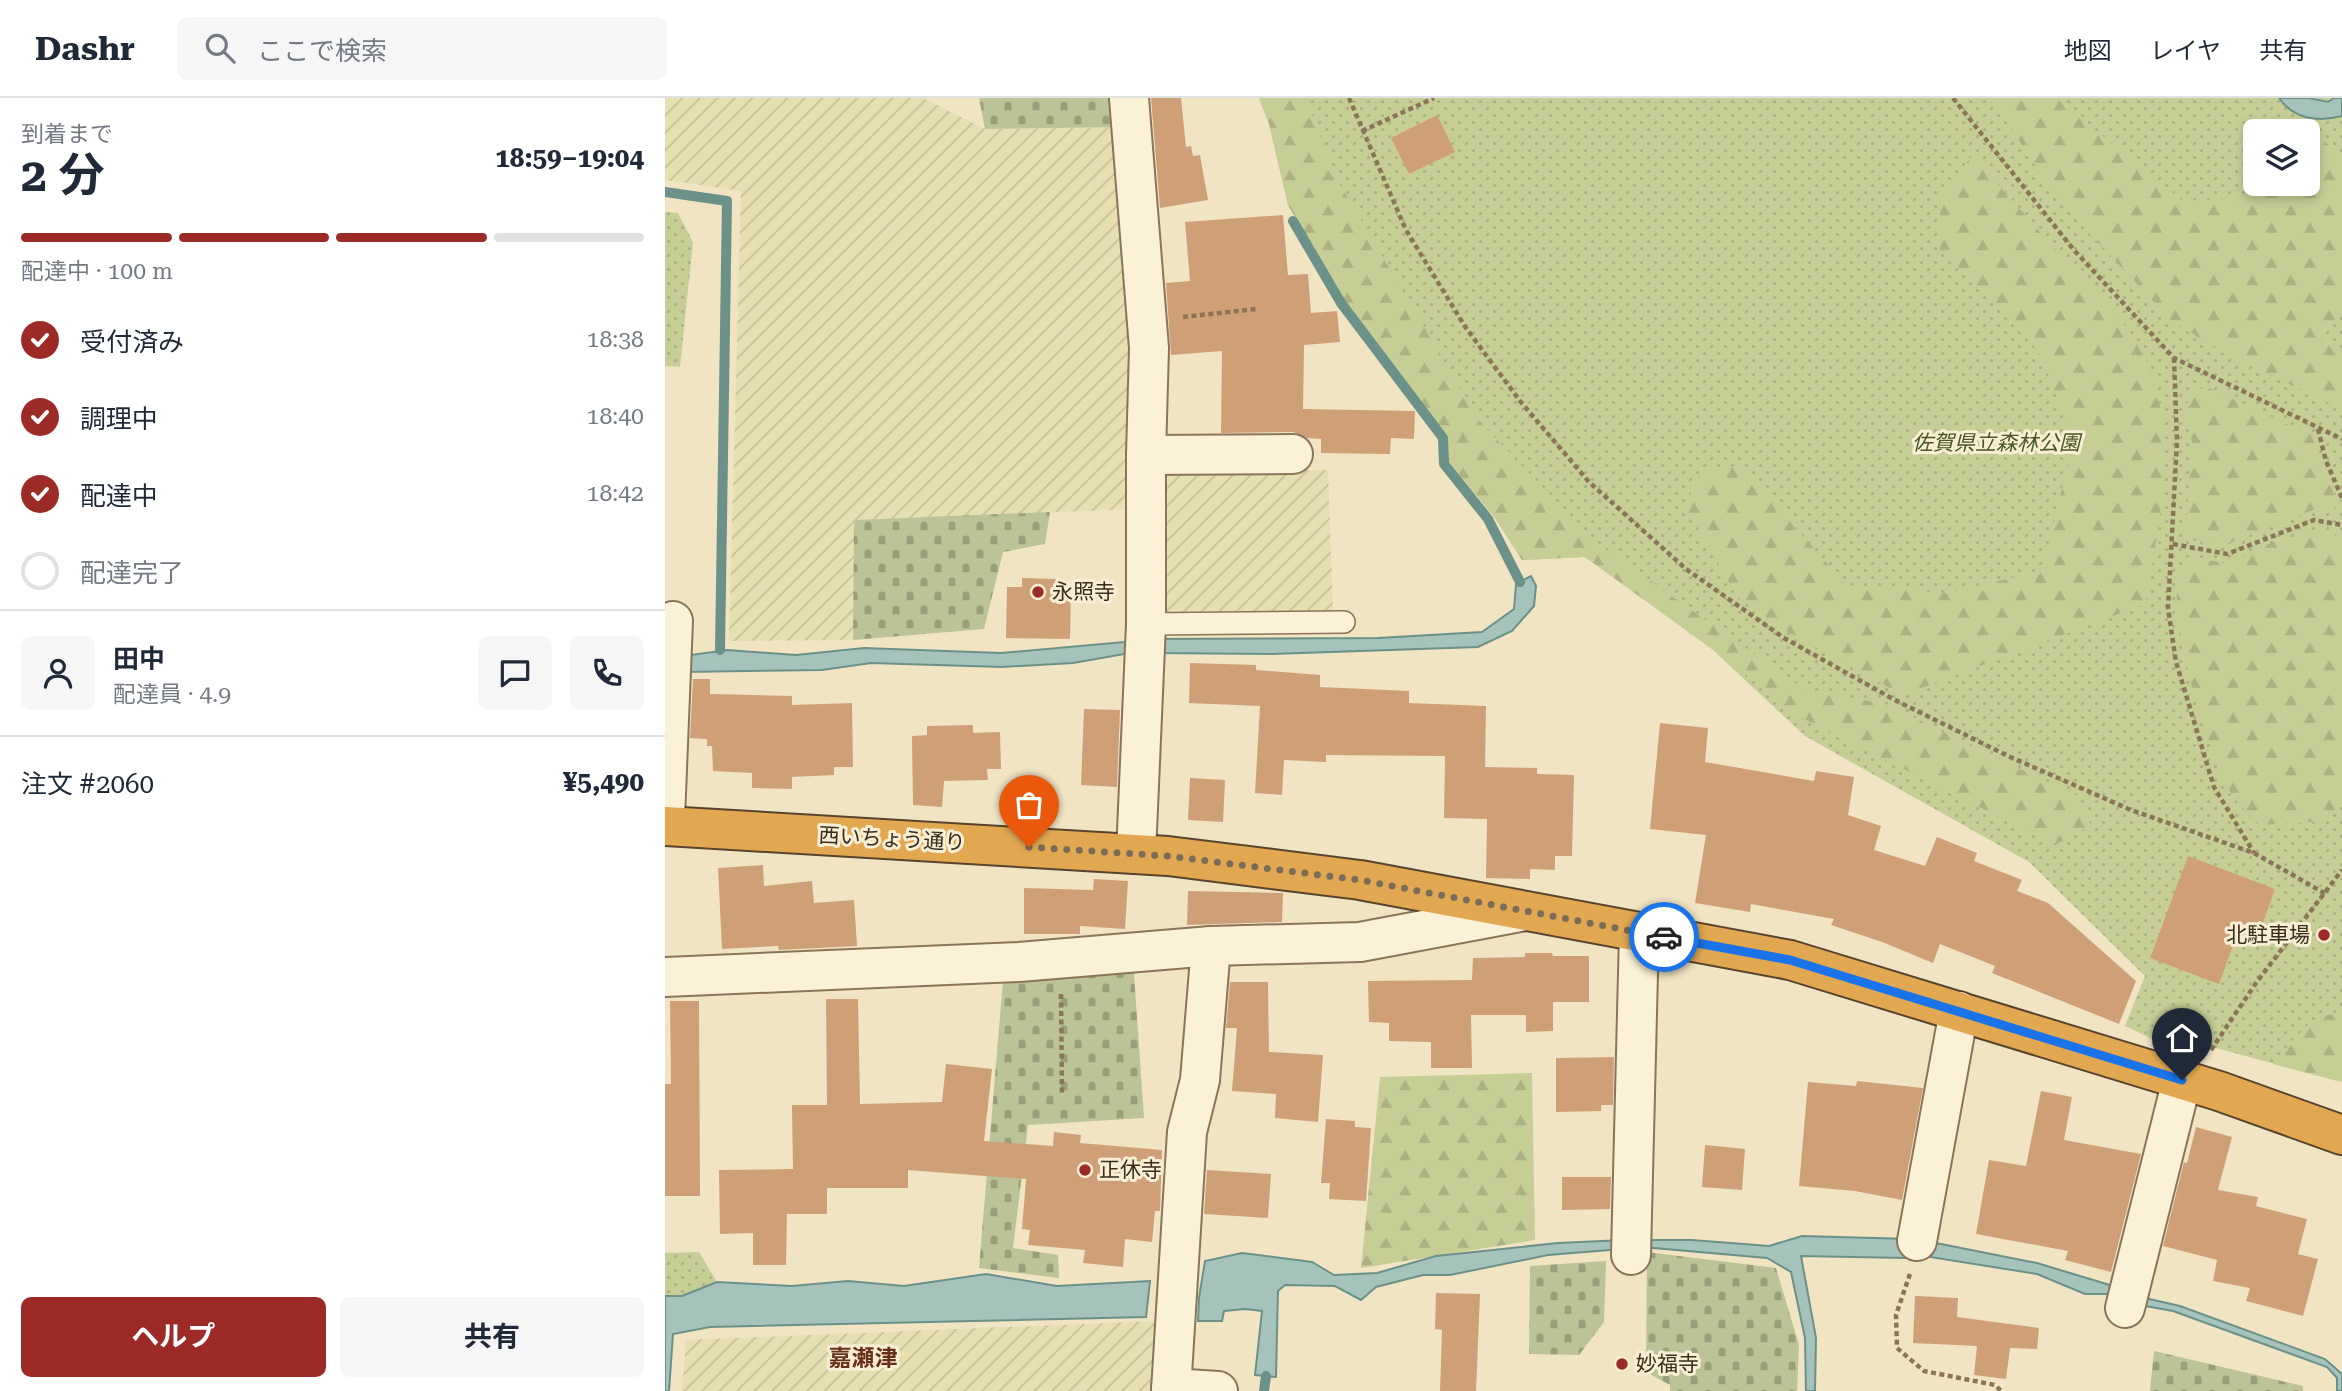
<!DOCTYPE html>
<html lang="ja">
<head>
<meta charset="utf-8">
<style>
  :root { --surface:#fff; --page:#f6f6f7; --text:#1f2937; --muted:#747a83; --line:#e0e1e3; --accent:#9c2b27 }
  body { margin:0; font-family:"Roboto Serif","Noto Sans JP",serif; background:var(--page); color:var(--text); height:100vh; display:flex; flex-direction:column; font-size:26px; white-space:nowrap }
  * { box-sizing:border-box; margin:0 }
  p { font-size:23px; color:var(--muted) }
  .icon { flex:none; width:38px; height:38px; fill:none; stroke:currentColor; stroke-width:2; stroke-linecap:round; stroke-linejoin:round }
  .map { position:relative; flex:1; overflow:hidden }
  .side { display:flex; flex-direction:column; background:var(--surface); width:665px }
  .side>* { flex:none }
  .controls { position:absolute; left:1578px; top:21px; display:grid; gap:14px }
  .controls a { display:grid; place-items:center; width:77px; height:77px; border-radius:10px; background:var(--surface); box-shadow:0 4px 10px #0003; font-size:35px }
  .pin { position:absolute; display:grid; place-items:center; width:60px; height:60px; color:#fff; margin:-72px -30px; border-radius:50% 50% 50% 0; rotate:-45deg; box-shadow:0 0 7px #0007 }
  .pin .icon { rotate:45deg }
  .courier { position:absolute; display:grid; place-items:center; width:70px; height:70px; margin:-35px; border:5px solid #1a73e8; border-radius:50%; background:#fff; color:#222; box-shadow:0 2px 9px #0007 }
  .overview em { font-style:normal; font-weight:700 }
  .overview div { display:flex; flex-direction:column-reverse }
  .overview { display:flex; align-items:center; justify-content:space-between; height:119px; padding:0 21px }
  h1 { font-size:46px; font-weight:700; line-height:52px }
  .bar { display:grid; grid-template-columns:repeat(4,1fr); gap:10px 7px; align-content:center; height:84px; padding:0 21px }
  .bar i { height:9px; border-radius:5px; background:var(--line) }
  .bar .active { background:var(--accent) }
  .bar p { grid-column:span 4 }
  .line { display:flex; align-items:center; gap:18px; padding:0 21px; border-top:2px solid var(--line) }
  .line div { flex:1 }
  .round { display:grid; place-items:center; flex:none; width:74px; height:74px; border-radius:10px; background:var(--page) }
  ol { padding:0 21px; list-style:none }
  li { display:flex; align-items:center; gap:21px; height:77px }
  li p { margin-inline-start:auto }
  li .icon { padding:7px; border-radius:50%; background:var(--accent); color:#fff; stroke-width:4 }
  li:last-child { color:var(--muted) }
  li i { width:38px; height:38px; border:4px solid var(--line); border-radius:50% }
  .primary-button { display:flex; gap:14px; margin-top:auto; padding:14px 21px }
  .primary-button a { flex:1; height:80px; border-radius:10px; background:var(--accent); color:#fff; font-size:28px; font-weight:700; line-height:80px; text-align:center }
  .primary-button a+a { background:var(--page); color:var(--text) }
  header { display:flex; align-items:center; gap:42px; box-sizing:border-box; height:98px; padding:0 35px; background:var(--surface); border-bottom:2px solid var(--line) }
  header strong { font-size:33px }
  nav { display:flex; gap:38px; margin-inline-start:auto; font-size:24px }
  .search { width:490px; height:63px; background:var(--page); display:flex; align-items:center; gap:18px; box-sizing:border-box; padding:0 24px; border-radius:10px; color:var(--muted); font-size:26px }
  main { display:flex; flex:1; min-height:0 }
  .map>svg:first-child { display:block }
  .farmland { fill:url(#farmland-furrows) }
  .grass { fill:url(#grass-dots); fill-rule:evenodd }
  .forest { fill:url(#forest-firs) }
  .cemetery { fill:url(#cemetery-stones) }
  .water { fill:#a5c2bb; stroke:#6c9189; stroke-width:2 }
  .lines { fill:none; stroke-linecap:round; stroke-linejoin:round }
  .stream { stroke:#6c9189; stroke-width:10 }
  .building { fill:#cfa078 }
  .lane-casing { stroke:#8b7559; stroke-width:24 }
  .street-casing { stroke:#8b7559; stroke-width:42 }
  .highway-casing { stroke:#58432d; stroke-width:42 }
  .path { stroke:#8b7559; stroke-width:4.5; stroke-dasharray:5 3.5; stroke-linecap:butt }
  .lane { stroke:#faf1d7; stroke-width:21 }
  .street { stroke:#faf1d7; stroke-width:38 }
  .highway { stroke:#e2a851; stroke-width:38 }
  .done { stroke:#7a6d58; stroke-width:7; stroke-dasharray:0 12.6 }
  .route { stroke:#1a73e8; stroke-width:9 }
  .poi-dot { fill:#9c2b27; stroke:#f7eed3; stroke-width:2.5 }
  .labels { text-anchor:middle; stroke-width:6; stroke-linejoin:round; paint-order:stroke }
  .park-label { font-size:21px; font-style:italic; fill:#485723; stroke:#f7eed3 }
  .poi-label { font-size:21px; fill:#3a2d1e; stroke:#f7eed3; text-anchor:start }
  .street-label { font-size:21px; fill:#3a2d1e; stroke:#f7eed3 }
  .neighbourhood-label { font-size:23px; font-weight:bold; fill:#682f1b; stroke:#f7eed3 }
</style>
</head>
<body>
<header>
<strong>Dashr</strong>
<div class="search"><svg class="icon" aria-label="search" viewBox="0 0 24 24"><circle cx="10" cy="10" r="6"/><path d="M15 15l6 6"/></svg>ここで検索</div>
<nav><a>地図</a><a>レイヤ</a><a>共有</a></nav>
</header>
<main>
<section class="side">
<div class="overview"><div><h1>2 分</h1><p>到着まで</p></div><em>18:59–19:04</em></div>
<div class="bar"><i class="active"></i><i class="active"></i><i class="active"></i><i></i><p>配達中 · 100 m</p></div>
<ol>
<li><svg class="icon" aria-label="check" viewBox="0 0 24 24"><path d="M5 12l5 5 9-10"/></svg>受付済み<p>18:38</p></li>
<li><svg class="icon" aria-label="check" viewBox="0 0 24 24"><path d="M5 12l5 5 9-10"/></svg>調理中<p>18:40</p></li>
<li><svg class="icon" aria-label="check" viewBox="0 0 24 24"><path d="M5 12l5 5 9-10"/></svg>配達中<p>18:42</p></li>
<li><i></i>配達完了</li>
</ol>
<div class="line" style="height:126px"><a class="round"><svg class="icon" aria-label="person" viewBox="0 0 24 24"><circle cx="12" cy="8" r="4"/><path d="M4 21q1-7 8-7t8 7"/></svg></a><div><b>田中</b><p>配達員 · 4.9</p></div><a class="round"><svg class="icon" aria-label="chat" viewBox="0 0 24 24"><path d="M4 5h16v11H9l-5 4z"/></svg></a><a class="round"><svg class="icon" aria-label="phone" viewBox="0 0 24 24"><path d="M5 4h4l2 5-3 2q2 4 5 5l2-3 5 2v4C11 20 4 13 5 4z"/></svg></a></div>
<div class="line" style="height:91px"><div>注文 #2060</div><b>¥5,490</b></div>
<div class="primary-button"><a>ヘルプ</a><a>共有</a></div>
</section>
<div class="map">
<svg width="1677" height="1293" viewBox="0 0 1677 1293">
  <defs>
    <pattern id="farmland-furrows" width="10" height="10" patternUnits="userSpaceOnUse" patternTransform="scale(1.75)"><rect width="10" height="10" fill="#e6dfb0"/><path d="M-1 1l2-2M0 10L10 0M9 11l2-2" fill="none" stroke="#c6c097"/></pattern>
    <pattern id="grass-dots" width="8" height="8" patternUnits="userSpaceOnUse" patternTransform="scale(1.75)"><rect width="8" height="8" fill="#c6ce96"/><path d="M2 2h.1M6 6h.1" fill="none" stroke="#abb181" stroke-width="1.8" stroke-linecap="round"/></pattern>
    <pattern id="forest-firs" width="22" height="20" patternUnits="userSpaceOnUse" patternTransform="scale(1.75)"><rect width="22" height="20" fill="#c6ce96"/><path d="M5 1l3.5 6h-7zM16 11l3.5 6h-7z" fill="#abb181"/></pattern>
    <pattern id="cemetery-stones" width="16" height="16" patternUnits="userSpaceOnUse" patternTransform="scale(1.75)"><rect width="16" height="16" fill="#bcc396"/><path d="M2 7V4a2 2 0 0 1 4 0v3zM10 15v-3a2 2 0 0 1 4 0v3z" fill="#9a9f7a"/></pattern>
  </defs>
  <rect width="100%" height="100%" fill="#f0e4c3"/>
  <!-- farmland -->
  <g class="farmland">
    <path d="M0 0H258L320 31 456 29 470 249V411L190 422 188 542 64 543 76 93 0 82Z"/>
    <path d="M663 372 668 513 490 517 492 374Z"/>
    <path d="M491 1223 487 1293H17L21 1242Z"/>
  </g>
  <!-- grass -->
  <g class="grass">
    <path d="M594 0H1677V984L1540 947C1517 961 1483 938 1460 928L1480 878 1364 764 1140 638 1048 552 920 459 857 462 830 420 781 361 783 340 680 203 623 107 604 26ZM1591 33H1643V86H1591Z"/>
    <path d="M0 114 13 115 28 144 15 269 0 268Z"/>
    <path d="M34 1154 52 1184 17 1198H0V1155Z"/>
  </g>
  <!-- forest -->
  <g class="forest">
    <path d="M594 0H641L671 80 815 324 932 445 1137 590 1224 607 1300 645 1413 698 1426 728 1390 747 1133 618 1049 552 920 459 857 462 830 420 781 361 783 340 680 203 623 107 604 26Z"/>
    <path d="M1326 0H1391L1518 103 1589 99 1598 86H1643V44L1657 41 1677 59V216L1655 240 1677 261V311L1558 255 1506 222 1393 102Z"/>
    <path d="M1308 57C1342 96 1375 135 1410 173 1434 199 1465 227 1480 259 1514 331 1494 431 1480 506L1238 597 1121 533 1073 500 1020 407 1035 375 1075 367 1181 487 1282 495 1377 473 1409 342 1373 252 1274 150 1276 94Z"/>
    <path d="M1542 289 1646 337C1655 358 1677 389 1669 412L1661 415 1650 411 1559 447 1526 442 1521 431 1527 344 1520 317 1523 303 1529 292Z"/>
    <path d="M1662 434 1677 440V702L1661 723 1594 727C1584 716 1570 703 1563 690 1544 652 1488 490 1523 459L1566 466C1594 445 1628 437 1662 434Z"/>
    <path d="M1677 915V984L1608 966C1629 942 1643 916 1677 915Z"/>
    <path d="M867 975 870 1142 696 1170 715 979Z"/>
  </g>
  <!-- cemetery -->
  <g class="cemetery">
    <path d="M314 0H454L456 29 320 31Z"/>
    <path d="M385 414 380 446 338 454 319 531 188 542 189 422Z"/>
    <path d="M468 862 479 1020 363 1027 348 1150 393 1157 394 1180 314 1170 339 871Z"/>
    <path d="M982 1154 1111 1170 1134 1247 1132 1293H1005V1287L981 1274Z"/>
    <path d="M941 1163 939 1224 914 1257 864 1256 865 1168Z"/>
    <path d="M1489 1253 1638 1288V1293H1485Z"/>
  </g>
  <!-- water -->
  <g class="water">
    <path d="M1614 0H1644L1663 4 1669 0H1677V18C1654 24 1629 22 1614 0Z"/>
    <path d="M866 478 871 488 869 508 847 533 813 549 607 556 490 555V541L713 540 817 534 849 511 851 486Z"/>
    <path d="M470 543 471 554 408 565 337 569 206 565 157 572 18 574V558L62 552 131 557 199 550 336 555Z"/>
    <path d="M1137 1138 1245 1141 1240 1160 1136 1158 1151 1240 1150 1293H1141L1140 1240 1126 1174 1102 1160 978 1149 980 1142H1027L1104 1148Z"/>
    <path d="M959 1142 957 1151 883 1157 785 1177H758L711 1189 696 1202 670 1188 620 1187 613 1193 611 1279 590 1277 597 1213 580 1211 559 1213 557 1223H533L534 1200 540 1163 577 1155 647 1164 669 1177 712 1175 771 1158 893 1145Z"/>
    <path d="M1266 1144 1372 1165 1448 1188 1445 1196H1420L1372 1176 1265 1159Z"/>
    <path d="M321 1176 392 1188 485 1183 481 1219 45 1229 8 1236 4 1293H0V1198H17L52 1184 127 1188 183 1183 239 1188Z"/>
    <path d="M1480 1200 1515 1208 1660 1261 1677 1276V1293H1672V1280L1662 1269 1508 1213 1475 1207Z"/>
  </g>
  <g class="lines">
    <!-- stream -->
    <g class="stream">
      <path d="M0 94 62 103 55 552"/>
      <path d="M628 123 676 205 778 340 779 366 823 421 855 484"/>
      <path d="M599 1293 601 1278"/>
    </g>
  </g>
  <!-- building -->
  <g class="building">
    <path d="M486 0H516L521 49 526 48 528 58 535 57 543 102 495 110Z"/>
    <path d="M772 17 790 54 744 76 726 40Z"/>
    <path d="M618 117 623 177 643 176 646 215 672 213 675 244 639 247 638 311 750 313 749 341 726 340 725 356 656 355V341L642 340 628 334 556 335 557 253 506 257 501 185 525 183 520 124Z"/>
    <path d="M357 480 391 481 390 490H406L405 541 341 540 342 489H357Z"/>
    <path d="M525 565 591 567V572L655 577V589L744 593V605L821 608 820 669 872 670V676L909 677 907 758H890V772L865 771V781L821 780 822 721 779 720 780 658 661 657V664L619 662 617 697 590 695 595 608 524 605Z"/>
    <path d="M28 581H45V596L127 598V607L187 605 188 669H169V677L127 679V691L87 690V675L48 673 47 648H42V641L25 640Z"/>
    <path d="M419 611 455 612 452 689 416 687Z"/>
    <path d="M995 625 1043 630 1040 664 1149 683 1151 673 1189 679 1183 717 1216 728 1209 752 1260 768 1272 739 1312 755 1309 763 1357 782 1352 793 1383 805 1471 883 1454 926 1327 875 1330 868 1275 846 1268 865 1217 844 1166 827 1169 821 1086 806 1085 814 1030 805 1041 737 985 731Z"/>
    <path d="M308 627V635L335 634 336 671H322L323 682 279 683 277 709 248 707 247 638 262 637V628Z"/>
    <path d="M525 680 560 682 558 724 523 722Z"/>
    <path d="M1523 758 1610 791 1595 833 1576 826 1554 886 1485 860Z"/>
    <path d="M98 767 99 788 147 783 149 805 189 802 192 848 114 852 113 848 57 851 53 770Z"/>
    <path d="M429 781 463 783 460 831 415 828V836H359V790L428 792Z"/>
    <path d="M523 793 618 795 617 824 522 827Z"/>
    <path d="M860 855H887L888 858H924V904H888V933L861 934V917H806L807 970H766V944L724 943V925L704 924 703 883 807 882 808 860 860 859Z"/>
    <path d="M565 884H603L604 954 658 957 653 1024 610 1020 611 996 567 993 572 930H561Z"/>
    <path d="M161 901H193L195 1006 277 1004 281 966 327 971 319 1043 388 1048 389 1034 416 1037 415 1045 497 1052 495 1113H490L487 1144 460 1141 458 1169 418 1165 420 1152 363 1147 365 1132 357 1131 361 1081 243 1072V1090H162V1116H122L121 1167H88V1135L55 1136 54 1072 128 1071 127 1007H162Z"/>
    <path d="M5 903H34L35 1098H0V986H6Z"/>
    <path d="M949 959 948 1007H936V1013L891 1014V960Z"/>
    <path d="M1192 983 1258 990 1237 1102 1190 1093 1134 1088 1143 984 1191 988Z"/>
    <path d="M1376 993 1407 999 1399 1042 1476 1056 1446 1174 1400 1162 1403 1153 1311 1136 1324 1062 1361 1068Z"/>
    <path d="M661 1021 690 1023V1029L706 1030 701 1103 664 1101 665 1085H656Z"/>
    <path d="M1531 1029 1567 1039 1553 1092 1593 1099 1591 1108 1642 1121 1633 1156 1653 1161 1638 1218 1581 1203 1585 1190 1548 1183 1552 1162 1498 1148 1519 1064 1522 1065Z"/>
    <path d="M1040 1047 1080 1051 1077 1092 1037 1089Z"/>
    <path d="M542 1072 606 1076 603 1120 539 1116Z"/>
    <path d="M897 1079H946L945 1111 897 1112Z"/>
    <path d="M771 1195 815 1196 811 1293H775L777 1232 770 1231Z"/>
    <path d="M1250 1198 1293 1200 1292 1219 1374 1230 1372 1251 1345 1250 1341 1281 1309 1277 1312 1248 1248 1245Z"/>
  </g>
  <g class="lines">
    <!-- lane casing -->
    <g class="lane-casing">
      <path id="lane" d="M481 526 679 524"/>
    </g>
    <!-- street casing -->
    <g class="street-casing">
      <g id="street">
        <path d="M464 0 484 250 481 357V526L471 756"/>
        <path d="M481 357 628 356"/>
        <path d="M0 720 8 523"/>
        <path d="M0 879 354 864 546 848 695 844 860 813"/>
        <path d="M1252 1143 1294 913"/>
        <path d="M966 1157 974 835"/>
        <path d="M1460 1210 1517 982"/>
        <path d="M506 1290 553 1293"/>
        <path d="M506 1293 522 1034 535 982 546 848"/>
      </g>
    </g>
    <!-- highway casing -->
    <g class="highway-casing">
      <path id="highway" d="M0 728 503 758 695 782 1125 862 1554 993 1677 1037"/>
    </g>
    <!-- path -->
    <g class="path">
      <path d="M684 0 741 132 801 230 855 303 924 384 1021 471 1119 540 1228 601 1343 658 1466 712 1589 755 1661 796"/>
      <path d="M1288 0 1408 151 1509 260 1677 341"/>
      <path d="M697 33 769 0"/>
      <path d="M518 219 591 211"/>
      <path d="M1509 260 1512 343 1503 510 1511 564 1549 689 1589 755"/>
      <path d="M1653 331 1661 363 1677 400"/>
      <path d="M1508 446 1562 456 1649 422 1677 427"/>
      <path d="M396 896 397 998"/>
      <path d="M1546 952 1591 885 1677 772"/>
      <path d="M1245 1176 1231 1217 1232 1250 1259 1273 1330 1287 1336 1293"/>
    </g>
    <!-- lane -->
    <use href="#lane" class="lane"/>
    <!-- street -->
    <use href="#street" class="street"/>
    <!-- highway -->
    <use href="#highway" class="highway"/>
  </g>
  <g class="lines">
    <!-- done -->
    <path class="done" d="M364 749 503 758 695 782 999 839"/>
    <!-- route -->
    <path class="route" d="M999 839 1125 862 1517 982"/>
  </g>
  <!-- markers -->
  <g class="poi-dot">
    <circle cx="373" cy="494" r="7"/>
    <circle cx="1659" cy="837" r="7"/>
    <circle cx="420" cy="1072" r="7"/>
    <circle cx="957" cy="1266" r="7"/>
  </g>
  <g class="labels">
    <!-- park labels -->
    <g class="park-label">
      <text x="1331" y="352">佐賀県立森林公園</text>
    </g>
    <!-- poi labels -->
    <g class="poi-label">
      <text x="387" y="501">永照寺</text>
      <text x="1645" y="844" text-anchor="end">北駐車場</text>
      <text x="434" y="1079">正休寺</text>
      <text x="971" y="1273">妙福寺</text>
    </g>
    <!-- street labels -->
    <g class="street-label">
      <text transform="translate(227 741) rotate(3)" y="7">西いちょう通り</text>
    </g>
    <!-- neighbourhood labels -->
    <g class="neighbourhood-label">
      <text x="198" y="1268">嘉瀬津</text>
    </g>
  </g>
</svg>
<div class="controls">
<a><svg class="icon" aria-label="layers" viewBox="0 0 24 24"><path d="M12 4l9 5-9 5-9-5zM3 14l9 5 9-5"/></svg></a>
</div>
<div class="pin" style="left:364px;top:749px;background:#ea580c"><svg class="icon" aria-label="bag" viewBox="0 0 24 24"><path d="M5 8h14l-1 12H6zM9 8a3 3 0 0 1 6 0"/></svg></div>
<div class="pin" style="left:1517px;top:982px;background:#1f2937"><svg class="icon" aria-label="home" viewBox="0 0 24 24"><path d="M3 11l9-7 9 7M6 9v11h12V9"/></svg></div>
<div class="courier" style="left:999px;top:839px"><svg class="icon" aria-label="car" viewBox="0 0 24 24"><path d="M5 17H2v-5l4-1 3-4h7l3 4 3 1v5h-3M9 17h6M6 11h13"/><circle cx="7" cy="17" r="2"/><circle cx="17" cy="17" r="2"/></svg></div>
</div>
</main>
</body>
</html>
